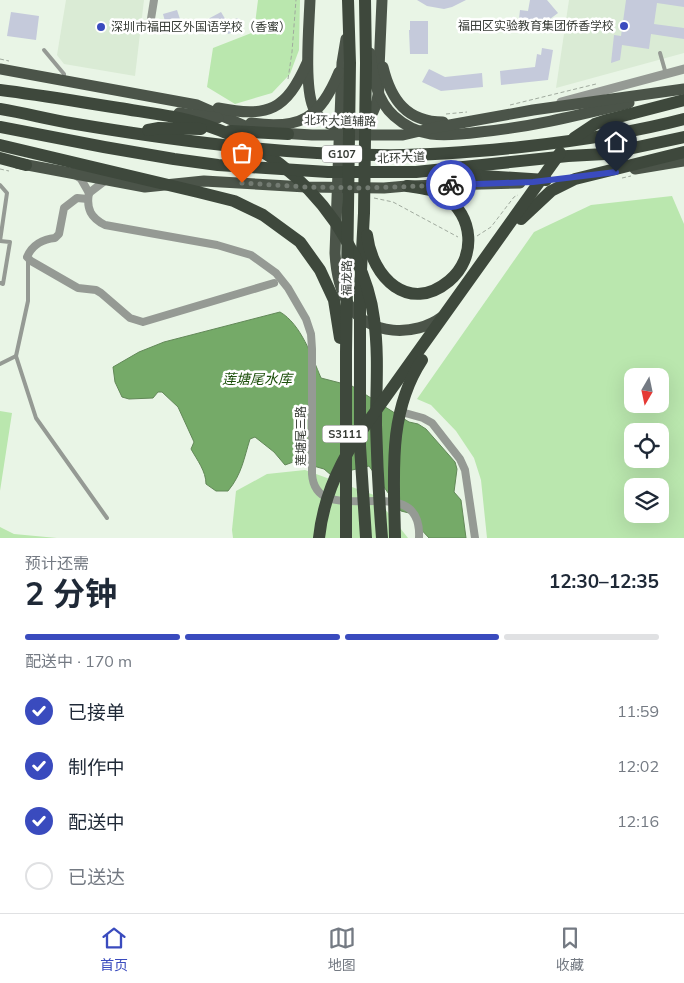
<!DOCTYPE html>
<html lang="zh">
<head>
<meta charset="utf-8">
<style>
  :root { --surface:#fff; --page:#f6f6f7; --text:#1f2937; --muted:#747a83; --line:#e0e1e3; --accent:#3a4bbe }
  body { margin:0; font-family:Mulish,"Noto Sans SC",sans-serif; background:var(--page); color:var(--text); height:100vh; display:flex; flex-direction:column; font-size:19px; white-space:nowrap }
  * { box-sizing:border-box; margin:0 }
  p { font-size:16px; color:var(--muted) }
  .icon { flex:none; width:28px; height:28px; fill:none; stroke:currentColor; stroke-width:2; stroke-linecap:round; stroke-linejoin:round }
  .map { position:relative; height:538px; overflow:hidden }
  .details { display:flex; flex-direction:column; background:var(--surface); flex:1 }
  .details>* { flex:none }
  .needle { width:32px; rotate:189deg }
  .tools { position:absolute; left:624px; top:368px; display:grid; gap:10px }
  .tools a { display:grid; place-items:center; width:45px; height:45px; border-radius:10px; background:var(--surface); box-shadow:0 5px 20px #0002; font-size:25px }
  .pin { position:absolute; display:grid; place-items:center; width:42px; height:42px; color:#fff; margin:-51px -21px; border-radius:50% 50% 50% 0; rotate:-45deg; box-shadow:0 0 5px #0007 }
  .pin .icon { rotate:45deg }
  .courier { position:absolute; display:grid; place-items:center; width:50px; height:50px; margin:-25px; border:4px solid #3a4bbe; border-radius:50%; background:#fff; color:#222; box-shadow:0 1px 6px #0007 }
  .overview em { font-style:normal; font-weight:700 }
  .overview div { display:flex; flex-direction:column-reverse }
  .overview { display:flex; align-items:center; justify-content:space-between; height:85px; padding:0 25px }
  h1 { font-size:32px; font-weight:700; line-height:38px }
  .bar { display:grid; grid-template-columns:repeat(4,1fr); gap:8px 5px; align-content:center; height:60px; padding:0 25px }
  .bar i { height:6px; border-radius:4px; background:var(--line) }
  .bar .active { background:var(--accent) }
  .bar p { grid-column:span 4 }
  ol { padding:0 25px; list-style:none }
  li { display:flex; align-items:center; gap:15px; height:55px }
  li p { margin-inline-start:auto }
  li .icon { padding:5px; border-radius:50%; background:var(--accent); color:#fff; stroke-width:4 }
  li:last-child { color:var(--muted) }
  li i { width:28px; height:28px; border:2px solid var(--line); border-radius:50% }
  .tabs { display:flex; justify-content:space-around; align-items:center; height:70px; border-top:1px solid var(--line); background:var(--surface); font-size:14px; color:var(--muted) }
  .tabs a { display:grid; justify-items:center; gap:2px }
  .tabs .active { color:var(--accent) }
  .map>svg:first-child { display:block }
  .built { fill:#daebd5 }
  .green { fill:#bae7ae; fill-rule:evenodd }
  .water { fill:#75aa68; stroke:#628858 }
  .building { fill:#c5cadb }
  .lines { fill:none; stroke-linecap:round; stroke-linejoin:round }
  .path { stroke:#a0aa9e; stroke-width:1; stroke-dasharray:4 2.5; stroke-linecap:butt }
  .service { stroke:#959a94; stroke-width:4 }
  .minor { stroke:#959a94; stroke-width:8 }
  .tertiary { stroke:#959a94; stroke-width:9 }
  .primary { stroke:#4b5449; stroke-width:11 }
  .trunk { stroke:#3e483c; stroke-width:12 }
  .done { stroke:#737b72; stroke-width:5; stroke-dasharray:0 9 }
  .route { stroke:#3a4bbe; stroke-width:6 }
  .poi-dot { fill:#3a4bbe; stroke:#fff; stroke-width:2 }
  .labels { text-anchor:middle; stroke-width:5; stroke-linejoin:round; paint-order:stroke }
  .shield { fill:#fff; stroke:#717470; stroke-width:1 }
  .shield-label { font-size:11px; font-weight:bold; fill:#343933 }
  .poi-label { font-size:12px; fill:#343933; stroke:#fff; text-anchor:end }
  .street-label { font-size:12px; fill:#343933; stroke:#fff }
  .water-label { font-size:14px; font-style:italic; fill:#1d500b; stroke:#fff }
</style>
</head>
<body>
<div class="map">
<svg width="684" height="538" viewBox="0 0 684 538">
  <rect width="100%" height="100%" fill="#e9f5e6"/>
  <!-- built -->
  <g class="built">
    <path d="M66 0H144L135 76 64 64 57 55Z"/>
    <path d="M569 0H684V53L556 88Z"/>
  </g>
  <!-- green -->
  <g class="green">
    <path d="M258 0H300L299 50 290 74 272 93 235 104 207 87 213 48 254 32Z"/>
    <path d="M672 196 684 224V538H487L481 480 474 458 456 431 431 405 417 399 534 232 591 205ZM660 376V404H632V376ZM660 431V459H632V431ZM660 486V514H632V486Z"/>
    <path d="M0 411 12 413 0 491Z"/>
    <path d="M305 470 374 495 408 538H233L232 530 236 491 267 474Z"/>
    <path d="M0 527 14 534 57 538H0Z"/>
  </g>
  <!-- water -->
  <path class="water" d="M280 312C301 324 312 357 321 378L352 386 409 422 418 424 426 429 455 462 457 469 454 492 461 500 466 538H429L417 525 413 514 401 511 369 466 331 475 324 469 296 461 285 465 274 452 255 437 250 439C244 458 242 474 228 491H216L206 484C206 471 197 460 191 449L194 442 178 407 162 392H158L153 398 129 399 122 397 115 382 113 367 139 352 164 342Z"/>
  <!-- building -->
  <g class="building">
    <path d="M417 0H466L452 7 444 9 427 6Z"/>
    <path d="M530 0H547L558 13 550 19 555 25 546 32 538 22 519 19 520 10 528 11Z"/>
    <path d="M626 0H684V7L657 3 654 24 684 28V39L651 34 649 49 622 45 620 60 611 63 614 35 621 36Z"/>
    <path d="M177 10 181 22 193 20 194 32 179 33 178 29 173 31 170 23 166 25 163 14Z"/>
    <path d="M11 12 39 16 36 40 7 36Z"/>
    <path d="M221 12 227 22 238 18 242 29 228 34 226 30 221 33 217 26 213 28 208 19Z"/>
    <path d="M410 21H428V54H410L409 30H410Z"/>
    <path d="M542 48 553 50 548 80 501 85 500 71 535 67 537 54 541 55Z"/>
    <path d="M429 69 445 77 482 73 483 87 441 91 422 82Z"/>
  </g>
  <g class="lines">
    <!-- path -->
    <g class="path">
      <path d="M0 59 9 61"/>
      <path d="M288 79 292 52 296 0"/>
      <path d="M510 105 596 84"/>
      <path d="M446 114 467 112"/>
      <path d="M0 169 9 171"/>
      <path d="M622 178 631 176"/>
      <path d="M374 198 393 202 458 237"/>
      <path d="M477 236 491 227 514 197 518 195"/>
    </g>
    <!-- service -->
    <g class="service">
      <path d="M44 50 64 74V78"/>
      <path d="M660 53 666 74"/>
      <path d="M0 185 7 193 0 241"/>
      <path d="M0 241 10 242 3 284 0 283"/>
      <path d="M16 356 36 418 107 518"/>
      <path d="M0 364 16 356 28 301V261"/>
    </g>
    <!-- minor -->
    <g class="minor">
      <path d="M150 25 154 0"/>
      <path d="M75 175 81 179 89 193"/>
      <path d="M89 193C86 209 91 218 105 225L217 245 251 255 276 273 288 288 306 319 311 334 312 349V474C316 534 423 465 419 538"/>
      <path d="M89 193 106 180"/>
      <path d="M88 199 77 198 64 208 59 234 55 238C43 239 32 245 27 257L31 261 78 288 96 290 101 293 130 318 143 322 274 283"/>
      <path d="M405 413 423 418 432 423 460 459 465 470 475 538"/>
    </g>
    <!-- tertiary -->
    <path class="tertiary" d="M561 102 684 69"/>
    <!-- primary -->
    <g class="primary">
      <path d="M310 0C309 26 304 85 313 107 320 122 334 129 350 127 363 126 371 118 375 107 380 95 379 81 379 69 380 46 381 23 382 0"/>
      <path d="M346 39 342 63 335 253C336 272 339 289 349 305 369 336 415 337 442 317"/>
      <path d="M370 53C373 76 376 100 394 116 404 125 417 132 431 134 447 136 464 134 480 132 531 127 579 115 629 103"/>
      <path d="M383 67C391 100 407 122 443 122"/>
      <path d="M0 69 197 105 245 126 259 129"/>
      <path d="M218 108C269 118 286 110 307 63"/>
      <path d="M179 113 218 118"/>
      <path d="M251 123C301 130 320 118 339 72"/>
      <path d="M280 133 312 135H403L433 128 533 110 684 89"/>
      <path d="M17 163 145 187 204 181 306 187 384 188 407 186 520 183"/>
      <path d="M635 169 684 161"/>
    </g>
    <!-- trunk -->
    <g class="trunk">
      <path d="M365 0 366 63 364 213 360 289V446L366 538"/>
      <path d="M0 90C40 95 80 102 119 108 149 113 179 116 208 126 260 143 304 177 335 222 354 251 370 285 374 319 379 355 376 389 376 425 377 463 379 500 382 538"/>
      <path d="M0 109C24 113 47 119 70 123 171 140 275 154 378 155 425 156 473 152 521 147 575 141 631 133 684 119"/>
      <path d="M0 127 104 147 174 159 218 165 328 172H416L568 156 605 154 684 137"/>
      <path d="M148 130 159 128 201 129"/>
      <path d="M230 131 288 134"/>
      <path d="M574 138 595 124 607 120 684 100"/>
      <path d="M0 145 198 192 234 201 263 215 300 242 320 270 334 300 340 338"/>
      <path d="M0 158 26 165"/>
      <path d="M451 174 546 180"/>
      <path d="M521 219 551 191 575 179 684 152"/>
      <path d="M367 235C372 278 409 314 449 281 477 258 474 215 444 196 433 189 420 188 407 186"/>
      <path d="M319 538C323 501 336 471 355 440L560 153"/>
      <path d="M346 538V352L350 63 348 0"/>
      <path d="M395 538C394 477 387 413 422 360"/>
    </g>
  </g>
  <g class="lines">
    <!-- done -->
    <path class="done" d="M242 183 306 187 364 188 451 185"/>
    <!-- route -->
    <path class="route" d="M451 185 533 182 616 172"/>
  </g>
  <!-- markers -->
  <g class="poi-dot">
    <circle cx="624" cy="26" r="5"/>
    <circle cx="101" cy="27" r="5"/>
  </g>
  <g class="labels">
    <!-- shield labels -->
    <g class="shield">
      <rect x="322" y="145.5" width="40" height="17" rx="4"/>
      <rect x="322.5" y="425.5" width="45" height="17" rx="4"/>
    </g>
    <g class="shield-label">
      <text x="342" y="158">G107</text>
      <text x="345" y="438">S3111</text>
    </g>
    <!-- poi labels -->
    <g class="poi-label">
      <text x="614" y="30">福田区实验教育集团侨香学校</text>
      <text x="111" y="31" text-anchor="start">深圳市福田区外国语学校（香蜜）</text>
    </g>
    <!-- street labels -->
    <g class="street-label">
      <text transform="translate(340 121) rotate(1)" y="4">北环大道辅路</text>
      <text transform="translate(401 158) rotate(-2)" y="4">北环大道</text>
      <text transform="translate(347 278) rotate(-89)" y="4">福龙路</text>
      <text transform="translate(301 436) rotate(-90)" y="4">莲塘尾三路</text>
    </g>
    <!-- water labels -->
    <g class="water-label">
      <text x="257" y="384">莲塘尾水库</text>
    </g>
  </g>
</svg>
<div class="tools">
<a><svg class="needle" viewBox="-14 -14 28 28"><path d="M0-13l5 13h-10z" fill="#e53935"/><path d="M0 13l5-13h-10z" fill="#747a83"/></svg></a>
<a><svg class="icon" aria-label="locate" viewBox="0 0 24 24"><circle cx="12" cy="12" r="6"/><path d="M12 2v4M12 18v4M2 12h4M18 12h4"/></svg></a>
<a><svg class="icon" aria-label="layers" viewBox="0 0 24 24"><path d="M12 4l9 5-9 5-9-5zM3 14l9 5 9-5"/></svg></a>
</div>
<div class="pin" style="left:242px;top:183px;background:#ea580c"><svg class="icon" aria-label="bag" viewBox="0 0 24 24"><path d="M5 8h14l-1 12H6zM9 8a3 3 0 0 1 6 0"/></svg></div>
<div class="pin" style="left:616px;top:172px;background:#1f2937"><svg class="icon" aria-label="home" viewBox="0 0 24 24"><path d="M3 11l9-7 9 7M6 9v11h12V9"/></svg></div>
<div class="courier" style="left:451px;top:185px"><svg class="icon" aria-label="bike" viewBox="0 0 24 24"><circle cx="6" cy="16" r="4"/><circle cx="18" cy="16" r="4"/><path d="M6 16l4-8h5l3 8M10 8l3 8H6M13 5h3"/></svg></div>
</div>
<section class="details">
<div class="overview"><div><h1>2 分钟</h1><p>预计还需</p></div><em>12:30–12:35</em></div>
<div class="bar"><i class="active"></i><i class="active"></i><i class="active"></i><i></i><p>配送中 · 170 m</p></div>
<ol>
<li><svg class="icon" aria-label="check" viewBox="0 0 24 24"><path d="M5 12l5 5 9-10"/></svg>已接单<p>11:59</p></li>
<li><svg class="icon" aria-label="check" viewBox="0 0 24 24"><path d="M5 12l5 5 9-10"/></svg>制作中<p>12:02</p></li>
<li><svg class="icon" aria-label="check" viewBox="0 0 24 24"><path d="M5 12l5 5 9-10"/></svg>配送中<p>12:16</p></li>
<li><i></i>已送达</li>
</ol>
</section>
<nav class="tabs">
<a class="active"><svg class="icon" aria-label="home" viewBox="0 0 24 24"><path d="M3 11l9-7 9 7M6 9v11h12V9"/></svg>首页</a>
<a><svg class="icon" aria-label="map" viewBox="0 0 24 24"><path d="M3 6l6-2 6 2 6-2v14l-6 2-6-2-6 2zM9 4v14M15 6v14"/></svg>地图</a>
<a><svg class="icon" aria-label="saved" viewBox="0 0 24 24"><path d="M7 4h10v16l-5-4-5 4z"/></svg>收藏</a>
</nav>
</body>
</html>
